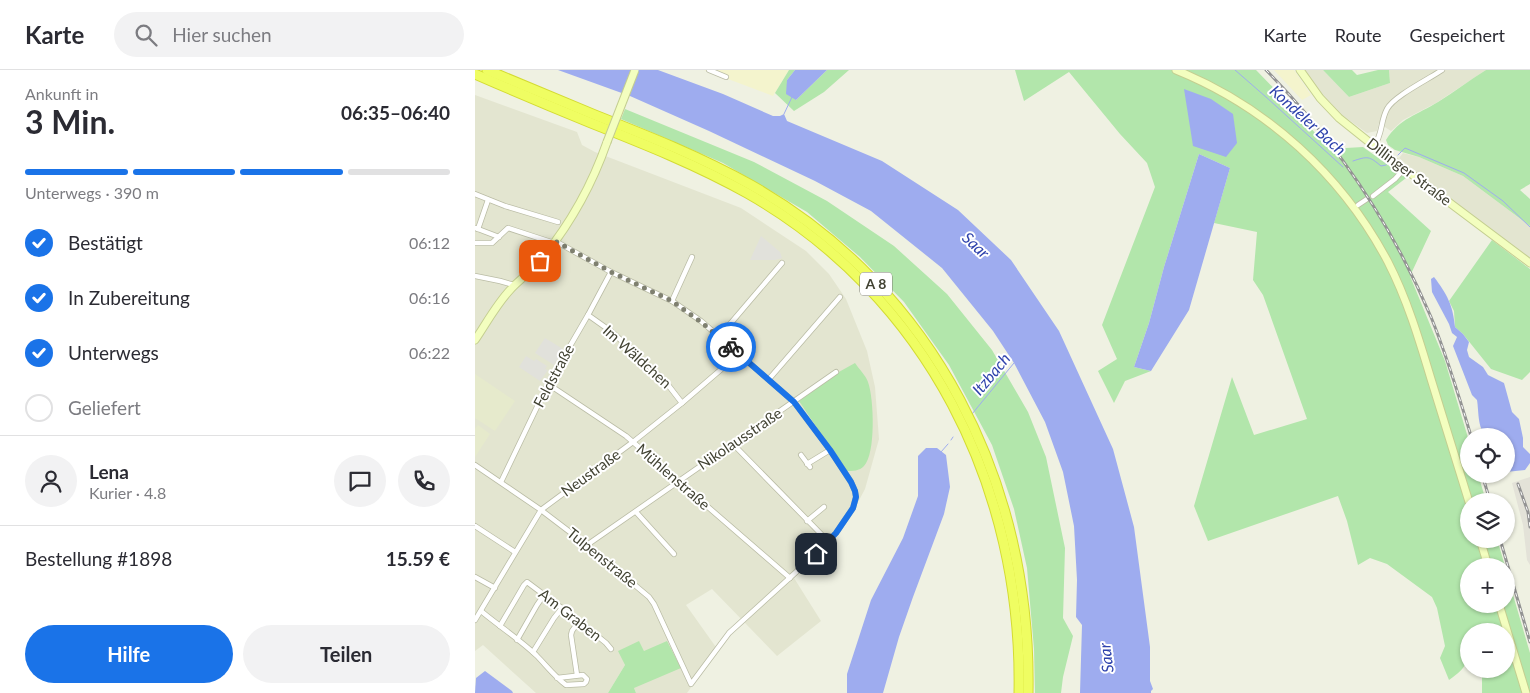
<!DOCTYPE html>
<html lang="de">
<head>
<meta charset="utf-8">
<style>
  :root { --surface:#fff; --page:#f2f2f3; --text:#2b2b33; --muted:#7c7c81; --line:#e1e1e2; --accent:#1a73e8 }
  body { margin:0; font-family:Lato,sans-serif; background:var(--page); color:var(--text); height:100vh; display:flex; flex-direction:column; font-size:19px; white-space:nowrap }
  * { box-sizing:border-box; margin:0 }
  p { font-size:16px; color:var(--muted) }
  .icon { flex:none; width:28px; height:28px; fill:none; stroke:currentColor; stroke-width:2; stroke-linecap:round; stroke-linejoin:round }
  .map { position:relative; flex:1; overflow:hidden }
  .panel { display:flex; flex-direction:column; background:var(--surface); width:475px }
  .panel>* { flex:none }
  .fabs { position:absolute; left:985px; top:358px; display:grid; gap:10px }
  .fabs a { display:grid; place-items:center; width:55px; height:55px; border-radius:50%; background:var(--surface); box-shadow:0 1px 4px #0004; font-size:25px }
  .pin { position:absolute; display:grid; place-items:center; width:42px; height:42px; color:#fff; margin:-21px; border-radius:10px; box-shadow:0 2px 8px #0006 }
  .courier { position:absolute; display:grid; place-items:center; width:50px; height:50px; margin:-25px; border:4px solid #1a73e8; border-radius:50%; background:#fff; color:#222; box-shadow:0 1px 6px #0007 }
  .head em { font-style:normal; font-weight:700 }
  .head div { display:flex; flex-direction:column-reverse }
  .head { display:flex; align-items:center; justify-content:space-between; height:85px; padding:0 25px }
  h1 { font-size:32px; font-weight:700; line-height:38px }
  .bar { display:grid; grid-template-columns:repeat(4,1fr); gap:8px 5px; align-content:center; height:60px; padding:0 25px }
  .bar i { height:6px; border-radius:4px; background:var(--line) }
  .bar .on { background:var(--accent) }
  .bar p { grid-column:span 4 }
  .line { display:flex; align-items:center; gap:12px; padding:0 25px; border-top:1px solid var(--line) }
  .line div { flex:1 }
  .round { display:grid; place-items:center; flex:none; width:52px; height:52px; border-radius:26px; background:var(--page) }
  ol { padding:0 25px; list-style:none }
  li { display:flex; align-items:center; gap:15px; height:55px }
  li p { margin-inline-start:auto }
  li .icon { padding:5px; border-radius:50%; background:var(--accent); color:#fff; stroke-width:4 }
  li:last-child { color:var(--muted) }
  li i { width:28px; height:28px; border:2px solid var(--line); border-radius:50% }
  .cta { display:flex; gap:10px; margin-top:auto; padding:10px 25px }
  .cta a { flex:1; height:58px; border-radius:30px; background:var(--accent); color:#fff; font-size:20px; font-weight:700; line-height:58px; text-align:center }
  .cta a+a { background:var(--page); color:var(--text) }
  header { display:flex; align-items:center; gap:30px; box-sizing:border-box; height:70px; padding:0 25px; background:var(--surface); border-bottom:1px solid var(--line) }
  header strong { font-size:24px }
  nav { display:flex; gap:28px; margin-inline-start:auto; font-size:18px }
  .search { width:350px; height:45px; background:var(--page); display:flex; align-items:center; gap:12px; box-sizing:border-box; padding:0 18px; border-radius:28px; color:var(--muted); font-size:19px }
  main { display:flex; flex:1; min-height:0 }
  .map>svg:first-child { display:block }
  .residential { fill:#e3e5d0 }
  .commercial { fill:#f4f4cd }
  .industrial { fill:#e3e2d8 }
  .education { fill:#e6eacc }
  .green { fill:#b2e6ab }
  .parking { fill:#e1e1db }
  .water { fill:#9eacef }
  .lines { fill:none; stroke-linecap:round; stroke-linejoin:round }
  .stream { stroke:#9eacef; stroke-width:1 }
  .street-casing { stroke:#babca5; stroke-width:6 }
  .secondary-casing { stroke:#c4ce90; stroke-width:9 }
  .highway-casing { stroke:#d3db32; stroke-width:11 }
  .street { stroke:#fff; stroke-width:4.5 }
  .secondary { stroke:#f3febf; stroke-width:7 }
  .highway { stroke:#effd62; stroke-width:9 }
  .rail-casing { stroke:#939393; stroke-width:3 }
  .rail { stroke:#fff; stroke-width:1; stroke-dasharray:4; stroke-linecap:butt }
  .secondary-bridge-casing { stroke:#c4ce90; stroke-width:9; stroke-linecap:butt }
  .secondary-bridge { stroke:#f3febf; stroke-width:7 }
  .done { stroke:#7f8070; stroke-width:5; stroke-dasharray:0 9 }
  .route { stroke:#1a73e8; stroke-width:6 }
  .labels { text-anchor:middle; stroke-width:4; stroke-linejoin:round; paint-order:stroke }
  .shield { fill:#fff; stroke:#7b7b70; stroke-width:1 }
  .shield-label { font-size:14px; font-weight:bold; fill:#424333 }
  .street-label { font-size:15px; fill:#424333; stroke:#fff }
  .water-label { font-size:16px; font-style:italic; fill:#2e42ac; stroke:#fff }
</style>
</head>
<body>
<header>
<strong>Karte</strong>
<div class="search"><svg class="icon" aria-label="search" viewBox="0 0 24 24"><circle cx="10" cy="10" r="6"/><path d="M15 15l6 6"/></svg>Hier suchen</div>
<nav><a>Karte</a><a>Route</a><a>Gespeichert</a></nav>
</header>
<main>
<section class="panel">
<div class="head"><div><h1>3 Min.</h1><p>Ankunft in</p></div><em>06:35–06:40</em></div>
<div class="bar"><i class="on"></i><i class="on"></i><i class="on"></i><i></i><p>Unterwegs · 390 m</p></div>
<ol>
<li><svg class="icon" aria-label="check" viewBox="0 0 24 24"><path d="M5 12l5 5 9-10"/></svg>Bestätigt<p>06:12</p></li>
<li><svg class="icon" aria-label="check" viewBox="0 0 24 24"><path d="M5 12l5 5 9-10"/></svg>In Zubereitung<p>06:16</p></li>
<li><svg class="icon" aria-label="check" viewBox="0 0 24 24"><path d="M5 12l5 5 9-10"/></svg>Unterwegs<p>06:22</p></li>
<li><i></i>Geliefert</li>
</ol>
<div class="line" style="height:90px"><a class="round"><svg class="icon" aria-label="person" viewBox="0 0 24 24"><circle cx="12" cy="8" r="4"/><path d="M4 21q1-7 8-7t8 7"/></svg></a><div><b>Lena</b><p>Kurier · 4.8</p></div><a class="round"><svg class="icon" aria-label="chat" viewBox="0 0 24 24"><path d="M4 5h16v11H9l-5 4z"/></svg></a><a class="round"><svg class="icon" aria-label="phone" viewBox="0 0 24 24"><path d="M5 4h4l2 5-3 2q2 4 5 5l2-3 5 2v4C11 20 4 13 5 4z"/></svg></a></div>
<div class="line" style="height:65px"><div>Bestellung #1898</div><b>15.59 €</b></div>
<div class="cta"><a>Hilfe</a><a>Teilen</a></div>
</section>
<div class="map">
<svg width="1055" height="623" viewBox="0 0 1055 623">
  <rect width="100%" height="100%" fill="#eff1e2"/>
  <!-- residential -->
  <g class="residential">
    <path d="M829 0H848L874 27 915 13 914 0H1011L961 33 928 50 916 61 904 53 902 61 892 63 860 40 841 18Z"/>
    <path d="M0 25 102 62 107 75 120 82 266 138 331 181 354 204 371 229 392 281 400 317 404 369 390 419 374 449 363 465 319 508 346 551 302 586 237 519 211 535 243 580 212 623H161L159 618 169 581 164 572 144 581 150 595 133 623H61L8 575 0 581Z"/>
    <path d="M928 83 944 87 988 106 1055 156V189L967 123 924 88Z"/>
  </g>
  <!-- commercial -->
  <g class="commercial">
    <path d="M229 0H314L298 26Z"/>
    <path d="M799 0H819L836 25 827 30Z"/>
  </g>
  <!-- industrial -->
  <path class="industrial" d="M1055 407V495L1052 490 1048 455 1037 413Z"/>
  <!-- education -->
  <g class="education">
    <path d="M0 304 40 331 20 361 0 348Z"/>
    <path d="M3 355 15 364 0 387V359Z"/>
  </g>
  <!-- green -->
  <g class="green">
    <path d="M314 0H320L312 10 321 30 352 0H374L349 22 319 41 300 23Z"/>
    <path d="M540 0H781L822 42 854 79 888 77 931 108 913 122 956 161 935 206 970 291 994 371V404H1003L1011 431H994V469H1022L1030 496H994V534H1031V501L1055 583V623H1007V599H1031V561H994C994 587 997 594 974 610L965 588 970 576 962 538 957 527 912 494 895 488 883 495 872 451 863 426 733 471 719 436 757 307 779 365 832 349 788 225 778 210 782 162 739 153 755 98 724 84 689 197 674 253 659 297 676 301 650 311 639 333 623 301 642 289 627 255 680 117 672 93 645 64 594 2 549 31Z"/>
    <path d="M848 0H877L882 5 903 0H914L915 13 874 27Z"/>
    <path d="M1011 0H1055V114L1045 120 1055 129V156L988 106 944 87 920 80 913 75 911 70C925 48 942 45 963 32 979 22 995 10 1011 0Z"/>
    <path d="M150 39 279 92 352 131 419 176 472 224 517 280 553 342 571 387 590 478 588 548 598 566 588 607 586 623H560L559 579 552 498 539 439 517 375 474 295 429 232 385 187 332 142 248 93 146 49Z"/>
    <path d="M1017 170 1055 199V302L1047 310 1016 299 988 264 980 257 979 241 974 231Z"/>
    <path d="M380 293C384 299 391 306 393 312 399 328 401 384 389 396 384 401 378 401 371 401L324 331 362 303Z"/>
    <path d="M164 571 169 581 192 571 206 598 159 618 161 623H133L150 595 143 581Z"/>
  </g>
  <!-- parking -->
  <g class="parking">
    <path d="M286 166 305 182 307 188 300 190H275Z"/>
    <path d="M70 268 88 279 79 295 60 283Z"/>
    <path d="M51 286 59 291 61 289 72 296 70 299 73 300 65 311 44 297Z"/>
  </g>
  <!-- water -->
  <g class="water">
    <path d="M83 0H183L248 24 298 46H305L309 44 312 51 407 91 483 140 536 190 584 261 638 379 659 457 675 577V611L678 619 676 621V623H605L607 555 601 547 602 510 599 456 588 402 570 352 539 293 518 261 467 198 396 141 340 111 234 61 155 26Z"/>
    <path d="M320 0H352L321 30 311 24 312 10Z"/>
    <path d="M709 19 736 29 758 44 762 73 751 87 718 76Z"/>
    <path d="M724 84 755 98 714 240 676 301 659 297 674 253 689 197Z"/>
    <path d="M959 207C972 224 978 235 980 257L988 264 994 272 992 280 994 287 1008 297 1013 305 1029 313 1037 342 1044 349 1048 368V377L1055 384V393L1050 400 1031 402V366C1026 366 1019 368 1014 366 1002 363 1004 341 1002 330L997 325 978 276 982 267 977 263 974 254 957 222 956 209Z"/>
    <path d="M451 378H462L471 385 475 417 469 444 438 527 424 567 408 623H372V604L396 530 428 468 443 426V386Z"/>
    <path d="M10 601 37 621 38 623H0L1 608Z"/>
  </g>
  <g class="lines">
    <!-- stream -->
    <g class="stream">
      <path d="M760 0 791 27 868 97"/>
      <path d="M309 44 317 27"/>
      <path d="M923 85 930 78 989 103 1028 131 1055 157"/>
      <path d="M878 91C893 86 894 86 906 96L911 95"/>
      <path d="M497 344 539 293"/>
      <path d="M476 370 478 367"/>
      <path d="M466 382 473 374"/>
    </g>
    <!-- street casing -->
    <g class="street-casing">
      <g id="street">
        <path d="M234 0 251 7"/>
        <path d="M899 76C908 64 905 52 912 39 919 26 954 9 967 0"/>
        <path d="M0 124 30 136 83 152"/>
        <path d="M898 126 920 109 929 99"/>
        <path d="M883 135 892 129"/>
        <path d="M0 158 3 159 13 130"/>
        <path d="M3 159 24 167"/>
        <path d="M0 173H17L33 158 79 173"/>
        <path d="M0 206 25 211 39 215"/>
        <path d="M197 231 217 187"/>
        <path d="M113 245 137 262 190 311 207 333"/>
        <path d="M244 267 307 193"/>
        <path d="M294 309 365 227"/>
        <path d="M73 314 151 366 315 508"/>
        <path d="M258 374 346 464"/>
        <path d="M326 385 335 397"/>
        <path d="M332 394 355 380"/>
        <path d="M0 395 66 440 112 475 174 527 179 534 216 614 254 563 341 484 361 463 378 438 381 427 380 421 376 412 355 380 319 332 226 251 197 231 136 202 80 171"/>
        <path d="M26 412 73 314 113 245 136 202"/>
        <path d="M161 442 199 484"/>
        <path d="M332 451 349 437"/>
        <path d="M0 456 40 482"/>
        <path d="M112 475 361 302"/>
        <path d="M0 507 20 518"/>
        <path d="M6 541C24 556 44 569 61 585 71 595 79 606 91 615L109 614 111 612 112 609 108 605 82 608"/>
        <path d="M0 550 66 440 158 372 207 333 264 284"/>
        <path d="M25 556 49 515 52 512 104 551 131 573 136 579"/>
        <path d="M42 570 62 535 69 525"/>
        <path d="M58 582 79 548 87 538"/>
        <path d="M102 605 96 565 97 561 104 551"/>
      </g>
    </g>
    <!-- secondary casing -->
    <g class="secondary-casing">
      <g id="secondary">
        <path d="M701 0C792 37 867 105 913 192 932 229 944 269 956 309 969 350 981 391 994 432"/>
        <path d="M825 0 845 28 864 48 899 76 1055 193"/>
        <path d="M0 270C11 254 21 235 35 220 44 210 56 202 65 191 94 156 117 115 132 72"/>
        <path d="M1005 469 1013 496"/>
        <path d="M1024 534 1051 623"/>
      </g>
    </g>
    <!-- highway casing -->
    <g class="highway-casing">
      <g id="highway">
        <path d="M12 0C48 15 84 30 120 45 173 66 226 87 276 115 460 219 557 415 553 623"/>
        <path d="M0 4C39 21 77 37 116 53 169 74 222 95 272 123 453 226 548 418 544 623"/>
      </g>
    </g>
    <!-- street -->
    <use href="#street" class="street"/>
    <!-- secondary -->
    <use href="#secondary" class="secondary"/>
    <!-- highway -->
    <use href="#highway" class="highway"/>
    <!-- rail casing -->
    <g class="rail-casing">
      <g id="rail">
        <path d="M791 0C861 71 917 155 956 247 972 286 984 326 996 366"/>
        <path d="M1007 404 1015 431"/>
        <path d="M1043 414 1053 442 1055 457"/>
        <path d="M1025 469 1055 572"/>
      </g>
    </g>
    <!-- rail -->
    <use href="#rail" class="rail"/>
    <!-- secondary-bridge casing -->
    <g class="secondary-bridge-casing">
      <path id="secondary-bridge" d="M132 72 160 0"/>
    </g>
    <!-- secondary-bridge -->
    <use href="#secondary-bridge" class="secondary-bridge"/>
  </g>
  <g class="lines">
    <!-- done -->
    <path class="done" d="M65 191 80 171 136 202 197 231 226 252 256 277"/>
    <!-- route -->
    <path class="route" d="M256 277 319 332 355 380 376 412 380 421 381 427 378 438 361 463 341 484"/>
  </g>
  <g class="labels">
    <!-- shield labels -->
    <rect class="shield" x="385" y="202.5" width="32" height="23" rx="4"/>
    <g class="shield-label">
      <text x="401" y="219">A 8</text>
    </g>
    <!-- street labels -->
    <g class="street-label">
      <text transform="translate(934 102) rotate(37)" y="5">Dillinger Straße</text>
      <text transform="translate(162 287) rotate(42)" y="5">Im Wäldchen</text>
      <text transform="translate(79 306) rotate(-62)" y="5">Feldstraße</text>
      <text transform="translate(265 369) rotate(-34)" y="5">Nikolausstraße</text>
      <text transform="translate(116 403) rotate(-36)" y="5">Neustraße</text>
      <text transform="translate(198 407) rotate(41)" y="5">Mühlenstraße</text>
      <text transform="translate(127 488) rotate(39)" y="5">Tulpenstraße</text>
      <text transform="translate(95 545) rotate(38)" y="5">Am Graben</text>
    </g>
    <!-- water labels -->
    <g class="water-label">
      <text transform="translate(833 50) rotate(42)" y="6">Kondeler Bach</text>
      <text transform="translate(501 175) rotate(43)" y="6">Saar</text>
      <text transform="translate(516 304) rotate(-50)" y="6">Itzbach</text>
      <text transform="translate(631 588) rotate(-97)" y="6">Saar</text>
    </g>
  </g>
</svg>
<div class="fabs">
<a><svg class="icon" aria-label="locate" viewBox="0 0 24 24"><circle cx="12" cy="12" r="6"/><path d="M12 2v4M12 18v4M2 12h4M18 12h4"/></svg></a>
<a><svg class="icon" aria-label="layers" viewBox="0 0 24 24"><path d="M12 4l9 5-9 5-9-5zM3 14l9 5 9-5"/></svg></a>
<a>+</a>
<a>−</a>
</div>
<div class="pin" style="left:65px;top:191px;background:#ea580c"><svg class="icon" aria-label="bag" viewBox="0 0 24 24"><path d="M5 8h14l-1 12H6zM9 8a3 3 0 0 1 6 0"/></svg></div>
<div class="pin" style="left:341px;top:484px;background:#1f2937"><svg class="icon" aria-label="home" viewBox="0 0 24 24"><path d="M3 11l9-7 9 7M6 9v11h12V9"/></svg></div>
<div class="courier" style="left:256px;top:277px"><svg class="icon" aria-label="bike" viewBox="0 0 24 24"><circle cx="6" cy="16" r="4"/><circle cx="18" cy="16" r="4"/><path d="M6 16l4-8h5l3 8M10 8l3 8H6M13 5h3"/></svg></div>
</div>
</main>
</body>
</html>
